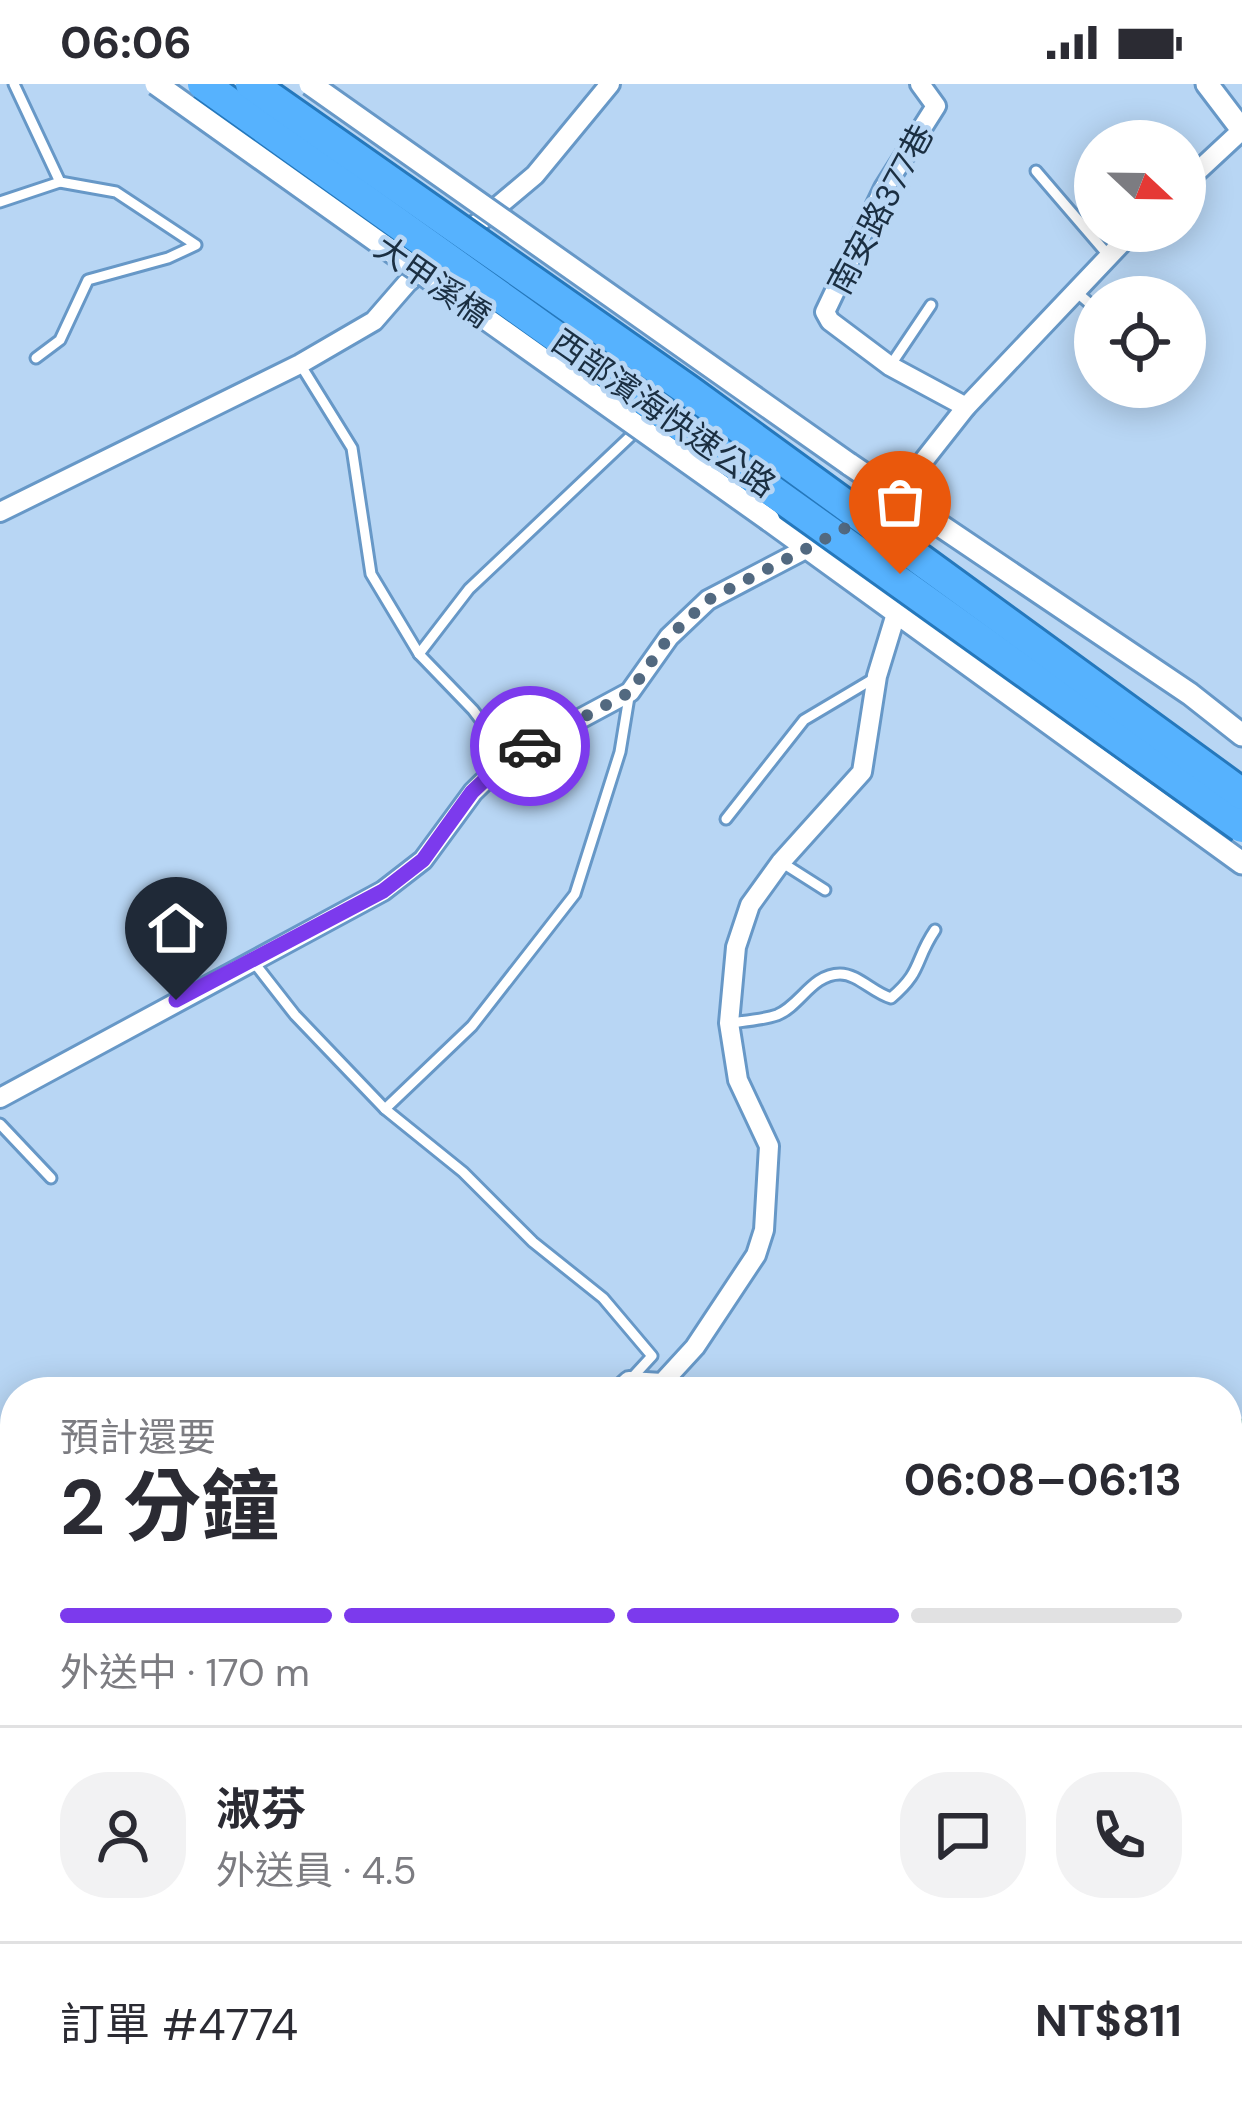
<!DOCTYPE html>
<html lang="zh-TW">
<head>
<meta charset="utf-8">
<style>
  :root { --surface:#fff; --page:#f2f2f3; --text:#2b2b33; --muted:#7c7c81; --line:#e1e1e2; --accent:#7c3aed }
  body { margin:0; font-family:"DM Sans","Noto Sans TC",sans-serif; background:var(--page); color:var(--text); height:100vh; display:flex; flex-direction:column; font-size:45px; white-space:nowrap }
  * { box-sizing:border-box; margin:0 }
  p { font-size:39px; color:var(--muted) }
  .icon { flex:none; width:66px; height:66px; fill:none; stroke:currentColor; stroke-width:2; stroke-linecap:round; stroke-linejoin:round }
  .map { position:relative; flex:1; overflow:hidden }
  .drawer { position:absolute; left:0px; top:1293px; width:1242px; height:744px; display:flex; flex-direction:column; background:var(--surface); border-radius:48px 48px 0 0; box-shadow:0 6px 30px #0003 }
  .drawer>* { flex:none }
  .needle { width:78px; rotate:112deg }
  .buttons { position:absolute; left:1074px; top:36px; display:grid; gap:24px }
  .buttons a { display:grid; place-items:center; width:132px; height:132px; border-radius:50%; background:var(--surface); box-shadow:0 6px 30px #0003; font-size:60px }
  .pin { position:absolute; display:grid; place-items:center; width:102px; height:102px; color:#fff; margin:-123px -51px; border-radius:50% 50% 50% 0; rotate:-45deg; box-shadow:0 0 12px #0007 }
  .pin .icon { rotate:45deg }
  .courier { position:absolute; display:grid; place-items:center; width:120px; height:120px; margin:-60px; border:9px solid #7c3aed; border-radius:50%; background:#fff; color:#222; box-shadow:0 3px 15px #0007 }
  .headline em { font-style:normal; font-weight:700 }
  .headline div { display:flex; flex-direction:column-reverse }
  .headline { display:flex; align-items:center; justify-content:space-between; height:204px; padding:0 60px }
  h1 { font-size:78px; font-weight:700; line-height:90px }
  .bar { display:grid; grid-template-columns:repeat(4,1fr); gap:18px 12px; align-content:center; height:144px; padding:0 60px }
  .bar i { height:15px; border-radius:9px; background:var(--line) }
  .bar .on { background:var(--accent) }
  .bar p { grid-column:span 4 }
  .line { display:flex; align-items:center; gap:30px; padding:0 60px; border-top:3px solid var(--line) }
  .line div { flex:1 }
  .round { display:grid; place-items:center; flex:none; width:126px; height:126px; border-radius:48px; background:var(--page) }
  .status { display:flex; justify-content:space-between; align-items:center; height:84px; padding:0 60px; background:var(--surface); direction:ltr }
  .status svg { height:33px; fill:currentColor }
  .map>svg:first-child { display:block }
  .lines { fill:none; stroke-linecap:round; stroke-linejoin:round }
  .stream { stroke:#258780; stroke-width:4.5 }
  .service-casing { stroke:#6798c7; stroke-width:15 }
  .minor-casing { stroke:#6798c7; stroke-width:24 }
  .tertiary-casing { stroke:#6798c7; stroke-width:27 }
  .service { stroke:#fff; stroke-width:9 }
  .minor { stroke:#fff; stroke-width:18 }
  .tertiary { stroke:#fff; stroke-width:21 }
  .tertiary-bridge-casing { stroke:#6798c7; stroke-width:27; stroke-linecap:butt }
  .trunk-bridge-casing { stroke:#2578bc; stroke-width:36; stroke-linecap:butt }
  .tertiary-bridge { stroke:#fff; stroke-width:21 }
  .trunk-bridge { stroke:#56b2fe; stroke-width:30 }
  .done { stroke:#526980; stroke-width:12; stroke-dasharray:0 21.6 }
  .route { stroke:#7c3aed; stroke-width:15 }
  .labels { text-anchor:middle; stroke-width:9; stroke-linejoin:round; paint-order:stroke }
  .street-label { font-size:33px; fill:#1b2f42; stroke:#b8d6f4 }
</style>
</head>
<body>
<div class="status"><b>06:06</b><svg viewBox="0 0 49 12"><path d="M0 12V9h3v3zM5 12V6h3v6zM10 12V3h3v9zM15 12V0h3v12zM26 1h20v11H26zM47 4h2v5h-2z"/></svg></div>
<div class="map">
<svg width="1242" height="2037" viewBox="0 0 1242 2037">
  <rect width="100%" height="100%" fill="#b8d6f4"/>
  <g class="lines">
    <!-- stream -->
    <g class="stream">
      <path d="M1227 1368 1234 1364 1232 1339 1242 1337"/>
      <path d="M0 1817 15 1814"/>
      <path d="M513 2037 516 2022"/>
    </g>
    <!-- service casing -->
    <g class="service-casing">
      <g id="service">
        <path d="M1036 87 1108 171"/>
        <path d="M0 118 60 98 14 0"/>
        <path d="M1074 206 1095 224"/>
        <path d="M36 274 60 256 88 196 168 174 196 161 116 108 60 98"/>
        <path d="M300 280 352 364 371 490 419 570 473 626 509 673"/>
        <path d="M890 282 931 221"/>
        <path d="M419 570 469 505 636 347"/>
        <path d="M726 735 804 636 873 595"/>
        <path d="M781 778 825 806"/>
        <path d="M252 876 295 931 385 1025 463 1088 533 1158 603 1214 652 1272 629 1297"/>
        <path d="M729 939C744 937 763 936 777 931 800 922 812 890 840 890 858 890 873 909 891 914 923 887 914 877 935 846"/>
        <path d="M385 1025 472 942 575 810 620 668 629 613"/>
        <path d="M0 1040 51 1094"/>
        <path d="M0 1490 15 1500"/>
        <path d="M0 1610 15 1595"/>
        <path d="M0 1825 15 1822"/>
      </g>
    </g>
    <!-- minor casing -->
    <g class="minor-casing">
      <g id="minor">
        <path d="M920 0 936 22 884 104 825 228 830 237 890 282 966 323"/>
        <path d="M1185 99 1242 46"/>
        <path d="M459 155 535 91 610 0"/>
        <path d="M0 428 300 280 374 237 407 199 429 180"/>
        <path d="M900 462 901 415 925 375 966 323 1133 147"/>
        <path d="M0 1014 383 807 423 776 473 708 509 673 630 608 669 553 708 516 901 415"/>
        <path d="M617 1308 629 1297 662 1299 695 1263 756 1171 764 1146 769 1062 738 996 729 939 736 863 750 821 781 778 862 688 877 592 899 520"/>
        <path d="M1227 1550 1242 1544"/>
        <path d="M1020 2022 1041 2037"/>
        <path d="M451 2037 452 2022"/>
      </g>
    </g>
    <!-- tertiary casing -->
    <g class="tertiary-casing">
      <g id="tertiary">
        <path d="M1207 0 1242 46"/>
        <path d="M849 380 1190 610 1242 651"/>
        <path d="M769 436 1242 779"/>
      </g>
    </g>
    <!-- service -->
    <use href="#service" class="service"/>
    <!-- minor -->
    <use href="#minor" class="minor"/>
    <!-- tertiary -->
    <use href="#tertiary" class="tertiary"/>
    <!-- tertiary-bridge casing -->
    <g class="tertiary-bridge-casing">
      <g id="tertiary-bridge">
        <path d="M156 0 769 436"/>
        <path d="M310 0 849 380"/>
      </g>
    </g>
    <!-- trunk-bridge casing -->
    <g class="trunk-bridge-casing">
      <g id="trunk-bridge">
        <path d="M203 0 1242 743"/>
        <path d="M251 0 689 307 1242 710"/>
      </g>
    </g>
    <!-- tertiary-bridge -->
    <use href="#tertiary-bridge" class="tertiary-bridge"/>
    <!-- trunk-bridge -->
    <use href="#trunk-bridge" class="trunk-bridge"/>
  </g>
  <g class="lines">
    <!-- done -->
    <path class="done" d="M530 662 630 608 669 553 708 516 901 415 900 490"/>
    <!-- route -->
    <path class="route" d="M176 916 383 807 423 776 472 708 509 673 530 662"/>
  </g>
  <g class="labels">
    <!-- street labels -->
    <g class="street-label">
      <text transform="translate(880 125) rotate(-62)" y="12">南安路377巷</text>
      <text transform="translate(433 197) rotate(35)" y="12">大甲溪橋</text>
      <text transform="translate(664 329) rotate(35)" y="12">西部濱海快速公路</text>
    </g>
  </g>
</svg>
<div class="buttons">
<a><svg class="needle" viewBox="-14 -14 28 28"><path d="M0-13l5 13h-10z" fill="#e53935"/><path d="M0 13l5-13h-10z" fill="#7c7c81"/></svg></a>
<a><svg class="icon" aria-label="locate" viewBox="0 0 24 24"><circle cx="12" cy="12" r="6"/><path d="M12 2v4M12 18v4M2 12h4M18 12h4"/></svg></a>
</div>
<div class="pin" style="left:900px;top:490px;background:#ea580c"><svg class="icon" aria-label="bag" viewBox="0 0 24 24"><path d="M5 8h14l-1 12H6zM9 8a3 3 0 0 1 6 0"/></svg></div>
<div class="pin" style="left:176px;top:916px;background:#1f2937"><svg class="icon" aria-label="home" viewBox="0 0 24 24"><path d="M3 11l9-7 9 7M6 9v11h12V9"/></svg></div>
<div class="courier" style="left:530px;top:662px"><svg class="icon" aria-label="car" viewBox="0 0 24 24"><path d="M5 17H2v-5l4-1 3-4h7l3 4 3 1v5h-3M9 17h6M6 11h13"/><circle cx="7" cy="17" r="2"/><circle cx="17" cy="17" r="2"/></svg></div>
<section class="drawer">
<div class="headline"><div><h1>2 分鐘</h1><p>預計還要</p></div><em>06:08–06:13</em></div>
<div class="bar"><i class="on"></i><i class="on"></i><i class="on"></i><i></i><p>外送中 · 170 m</p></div>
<div class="line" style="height:216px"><a class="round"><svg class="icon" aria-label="person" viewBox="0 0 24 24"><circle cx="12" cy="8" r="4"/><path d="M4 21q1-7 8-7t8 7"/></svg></a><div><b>淑芬</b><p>外送員 · 4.5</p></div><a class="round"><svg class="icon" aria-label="chat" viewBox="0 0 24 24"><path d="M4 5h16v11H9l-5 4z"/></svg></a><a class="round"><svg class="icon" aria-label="phone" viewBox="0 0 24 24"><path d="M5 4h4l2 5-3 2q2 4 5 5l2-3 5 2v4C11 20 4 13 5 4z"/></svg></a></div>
<div class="line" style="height:156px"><div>訂單 #4774</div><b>NT$811</b></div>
</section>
</div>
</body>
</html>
